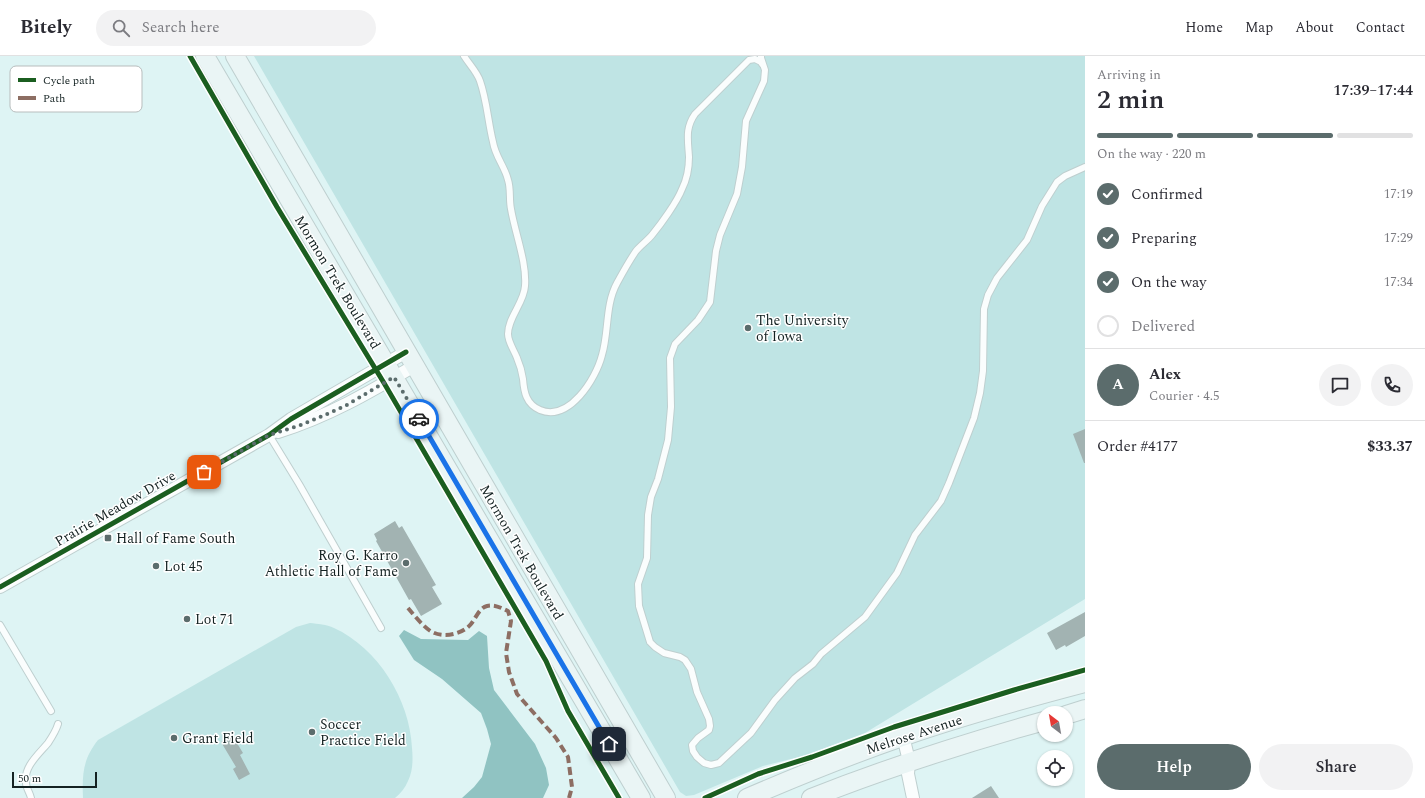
<!DOCTYPE html>
<html lang="en">
<head>
<meta charset="utf-8">
<style>
  :root { --surface:#fff; --page:#f2f2f3; --text:#2b2b33; --muted:#7c7c81; --line:#e1e1e2; --accent:#5b6c6c }
  body { margin:0; font-family:Spectral,serif; background:var(--page); color:var(--text); height:100vh; display:flex; flex-direction:column; font-size:15px; white-space:nowrap }
  * { box-sizing:border-box; margin:0 }
  p { font-size:13px; color:var(--muted) }
  .icon { flex:none; width:22px; height:22px; fill:none; stroke:currentColor; stroke-width:2; stroke-linecap:round; stroke-linejoin:round }
  .map { position:relative; flex:1; overflow:hidden }
  .drawer { display:flex; flex-direction:column; background:var(--surface); width:340px }
  .drawer>* { flex:none }
  .needle { width:26px; rotate:329deg }
  .controls { position:absolute; left:1037px; top:650px; display:grid; gap:8px }
  .controls a { display:grid; place-items:center; width:36px; height:36px; border-radius:50%; background:var(--surface); box-shadow:0 1px 3px #0004; font-size:20px }
  .scale { position:absolute; left:12px; bottom:10px; width:85px; box-sizing:border-box; padding-left:4px; border:2px solid #142222; border-top:0; font-size:11px; line-height:14px; white-space:nowrap; color:#142222; -webkit-text-stroke:3px #fff; paint-order:stroke }
  .pin { position:absolute; display:grid; place-items:center; width:34px; height:34px; color:#fff; margin:-17px; border-radius:8px; box-shadow:0 2px 6px #0006 }
  .courier { position:absolute; display:grid; place-items:center; width:40px; height:40px; margin:-20px; border:3px solid #1a73e8; border-radius:50%; background:#fff; color:#222; box-shadow:0 1px 5px #0007 }
  .overview em { font-style:normal; font-weight:600 }
  .overview div { display:flex; flex-direction:column-reverse }
  .overview { display:flex; align-items:center; justify-content:space-between; height:68px; padding:0 12px }
  h1 { font-size:26px; font-weight:600; line-height:30px }
  .bar { display:grid; grid-template-columns:repeat(4,1fr); gap:6px 4px; align-content:center; height:48px; padding:0 12px }
  .bar i { height:5px; border-radius:3px; background:var(--line) }
  .bar .selected { background:var(--accent) }
  .bar p { grid-column:span 4 }
  .line { display:flex; align-items:center; gap:10px; padding:0 12px; border-top:1px solid var(--line) }
  .line div { flex:1 }
  .round { display:grid; place-items:center; flex:none; width:42px; height:42px; border-radius:21px; background:var(--page) }
  ol { padding:0 12px; list-style:none }
  li { display:flex; align-items:center; gap:12px; height:44px }
  li p { margin-inline-start:auto }
  li .icon { padding:4px; border-radius:50%; background:var(--accent); color:#fff; stroke-width:4 }
  li:last-child { color:var(--muted) }
  li i { width:22px; height:22px; border:2px solid var(--line); border-radius:50% }
  .action { display:flex; gap:8px; margin-top:auto; padding:8px 12px }
  .action a { flex:1; height:46px; border-radius:24px; background:var(--accent); color:#fff; font-size:16px; font-weight:600; line-height:46px; text-align:center }
  .action a+a { background:var(--page); color:var(--text) }
  header { display:flex; align-items:center; gap:24px; box-sizing:border-box; height:56px; padding:0 20px; background:var(--surface); border-bottom:1px solid var(--line) }
  header strong { font-size:19px }
  nav { display:flex; gap:22px; margin-inline-start:auto; font-size:14px }
  .search { width:280px; height:36px; background:var(--page); display:flex; align-items:center; gap:10px; box-sizing:border-box; padding:0 14px; border-radius:22px; color:var(--muted); font-size:15px }
  main { display:flex; flex:1; min-height:0 }
  .map>svg:first-child { display:block }
  .green { fill:#bfe4e4 }
  .water { fill:#90c3c2 }
  .building { fill:#a2b3b2 }
  .lines { fill:none; stroke-linecap:round; stroke-linejoin:round }
  .lane-casing { stroke:#becfcf; stroke-width:8 }
  .street-casing { stroke:#becfcf; stroke-width:14 }
  .secondary-casing { stroke:#becfcf; stroke-width:20 }
  .lane { stroke:#fafdfd; stroke-width:6 }
  .street { stroke:#fafdfd; stroke-width:12 }
  .secondary { stroke:#eaf5f5; stroke-width:18 }
  .quiet { stroke:#8d6e63; stroke-width:4; stroke-dasharray:8 4; stroke-linecap:butt }
  .cycleway-casing { stroke:#fff; stroke-width:8 }
  .cycleway { stroke:#1b5e20; stroke-width:5 }
  .done { stroke:#5b6c6c; stroke-width:4; stroke-dasharray:0 7.2 }
  .route { stroke:#1a73e8; stroke-width:5 }
  .poi-dot { fill:#5b6c6c; stroke:#fff; stroke-width:1.5 }
  .labels { text-anchor:middle; stroke-width:3; stroke-linejoin:round; paint-order:stroke }
  .street-label { font-size:14px; fill:#142222; stroke:#fff }
  .poi-label { font-size:14px; fill:#142222; stroke:#fff; text-anchor:start }
  .key { fill:#fff; stroke:#b8bdbd; stroke-width:1 }
  .key-label { font-size:11px; fill:#142222 }
</style>
</head>
<body>
<header>
<strong>Bitely</strong>
<div class="search"><svg class="icon" aria-label="search" viewBox="0 0 24 24"><circle cx="10" cy="10" r="6"/><path d="M15 15l6 6"/></svg>Search here</div>
<nav><a>Home</a><a>Map</a><a>About</a><a>Contact</a></nav>
</header>
<main>
<div class="map">
<svg width="1085" height="742" viewBox="0 0 1085 742">
  <rect width="100%" height="100%" fill="#def4f4"/>
  <!-- green -->
  <g class="green">
    <path d="M254 0H1085V543L865 677 807 699 763 710 694 739 686 740 680 736Z"/>
    <path d="M310 567C318 568 326 568 334 572 378 592 410 644 412 692 413 703 413 715 408 725 405 732 401 737 395 742H83C82 718 83 703 98 684L296 571Z"/>
  </g>
  <!-- water -->
  <path class="water" d="M404 574 421 583 468 584 479 575 487 580 489 612 494 634 535 688 546 712 549 729 543 742H462L474 731 482 721 491 688 487 673 481 657 442 623 414 604 399 580Z"/>
  <!-- building -->
  <g class="building">
    <path d="M1085 373V407H1084L1073 378Z"/>
    <path d="M395 465 399 472 402 470 436 529 432 531 442 548 421 560 411 543 409 544 376 485 377 484 374 478Z"/>
    <path d="M1085 556V580L1066 591 1065 589 1056 594 1047 577Z"/>
    <path d="M232 679 243 697 240 699 250 718 239 724 233 713 236 711 221 686Z"/>
    <path d="M991 730 999 742H972Z"/>
  </g>
  <g class="lines">
    <!-- lane casing -->
    <g class="lane-casing">
      <g id="lane">
        <path d="M464 0C469 8 477 16 480 25 487 45 488 66 493 86 495 100 505 111 508 124 511 133 509 144 511 153 515 177 527 207 525 230 524 247 508 261 508 278 508 286 514 294 517 302 520 309 522 316 523 323 524 336 526 348 540 354 569 366 596 323 602 299 609 276 605 249 617 227 623 216 629 205 636 195 641 189 647 185 652 179 661 168 677 146 682 133 687 123 689 112 689 101 688 84 685 72 695 58L749 4 755 3 761 6 762 8"/>
        <path d="M761 0V2L765 14 764 25 746 65 742 111 737 138 720 179 716 195 710 246 698 264 675 288 670 302 671 351 668 384 658 423 651 441 648 459 647 502 638 528 639 550 650 586 655 591 664 597 680 601 685 604 691 613 697 636 709 663 710 670 709 674 698 682 692 689 693 695 697 701 704 707 711 709 719 707 751 677 775 644 795 622 813 608 821 598 865 561 897 517 915 479 941 445 949 427 974 362 980 337 983 315 984 253 988 239 997 222 1027 184 1042 150 1057 126 1065 120 1085 111"/>
        <path d="M269 379 299 428 381 572"/>
        <path d="M0 569 51 655"/>
        <path d="M31 742C30 737 26 732 26 727 23 711 39 698 48 687 52 681 56 675 58 668"/>
      </g>
    </g>
    <!-- street casing -->
    <g class="street-casing">
      <g id="street">
        <path d="M278 376C327 361 370 336 414 310"/>
        <path d="M0 531 269 379 291 363 406 296"/>
        <path d="M903 680 909 705 908 718 913 742"/>
      </g>
    </g>
    <!-- secondary casing -->
    <g class="secondary-casing">
      <g id="secondary">
        <path d="M205 0 641 742"/>
        <path d="M235 0 666 742"/>
        <path d="M1066 659 1085 653"/>
        <path d="M747 742C798 720 850 699 902 681 962 660 1024 643 1085 627"/>
        <path d="M811 742C887 712 965 687 1044 665"/>
      </g>
    </g>
    <!-- lane -->
    <use href="#lane" class="lane"/>
    <!-- street -->
    <use href="#street" class="street"/>
    <!-- secondary -->
    <use href="#secondary" class="secondary"/>
    <!-- quiet -->
    <path class="quiet" d="M408 552C414 559 421 568 429 574 441 583 462 579 471 568 476 562 479 552 487 550 495 548 501 552 508 555L511 565 506 597 509 616 517 638 556 682 568 701 572 731 569 742"/>
    <!-- cycleway casing -->
    <g class="cycleway-casing">
      <g id="cycleway">
        <path d="M190 0 277 151 384 327 546 605 568 655 619 742"/>
        <path d="M0 531 269 379 291 363 406 296"/>
        <path d="M705 742 758 718 812 701 894 671 1014 634 1085 614"/>
      </g>
    </g>
    <!-- cycleway -->
    <use href="#cycleway" class="cycleway"/>
  </g>
  <g class="lines">
    <!-- done -->
    <path class="done" d="M204 416 269 379 301 369 325 359 345 350 394 321 419 363"/>
    <!-- route -->
    <path class="route" d="M419 363 609 688"/>
  </g>
  <!-- markers -->
  <g class="poi-dot">
    <circle cx="748" cy="272" r="4"/>
    <rect x="104" y="478" width="8" height="8" rx="2"/>
    <circle cx="406" cy="507" r="4"/>
    <circle cx="156" cy="510" r="4"/>
    <circle cx="187" cy="563" r="4"/>
    <circle cx="312" cy="676" r="4"/>
    <circle cx="174" cy="682" r="4"/>
  </g>
  <g class="labels">
    <!-- street labels -->
    <g class="street-label">
      <text transform="translate(338 226) rotate(59)" y="5">Mormon Trek Boulevard</text>
      <text transform="translate(115 452) rotate(-30)" y="5">Prairie Meadow Drive</text>
      <text transform="translate(522 496) rotate(60)" y="5">Mormon Trek Boulevard</text>
      <text transform="translate(914 678) rotate(-18)" y="5">Melrose Avenue</text>
    </g>
    <!-- poi labels -->
    <g class="poi-label">
      <text x="756" y="269">The University<tspan x="756" dy="16">of Iowa</tspan></text>
      <text x="116" y="487">Hall of Fame South</text>
      <text x="398" y="504" text-anchor="end">Roy G. Karro<tspan x="398" dy="16">Athletic Hall of Fame</tspan></text>
      <text x="164" y="515">Lot 45</text>
      <text x="195" y="568">Lot 71</text>
      <text x="320" y="673">Soccer<tspan x="320" dy="16">Practice Field</tspan></text>
      <text x="182" y="687">Grant Field</text>
    </g>
  </g>
  <!-- legend -->
  <rect x="10" y="10" width="132" height="46" rx="6" class="key"/>
  <rect x="18" y="22" width="18" height="4" fill="#1b5e20"/>
  <rect x="18" y="40" width="18" height="4" fill="#8d6e63"/>
  <g class="key-label">
    <text x="43" y="28">Cycle path</text>
    <text x="43" y="46">Path</text>
  </g>
</svg>
<div class="controls">
<a><svg class="needle" viewBox="-14 -14 28 28"><path d="M0-13l5 13h-10z" fill="#e53935"/><path d="M0 13l5-13h-10z" fill="#7c7c81"/></svg></a>
<a><svg class="icon" aria-label="locate" viewBox="0 0 24 24"><circle cx="12" cy="12" r="6"/><path d="M12 2v4M12 18v4M2 12h4M18 12h4"/></svg></a>
</div>
<div class="scale">50 m</div>
<div class="pin" style="left:204px;top:416px;background:#ea580c"><svg class="icon" aria-label="bag" viewBox="0 0 24 24"><path d="M5 8h14l-1 12H6zM9 8a3 3 0 0 1 6 0"/></svg></div>
<div class="pin" style="left:609px;top:688px;background:#1f2937"><svg class="icon" aria-label="home" viewBox="0 0 24 24"><path d="M3 11l9-7 9 7M6 9v11h12V9"/></svg></div>
<div class="courier" style="left:419px;top:363px"><svg class="icon" aria-label="car" viewBox="0 0 24 24"><path d="M5 17H2v-5l4-1 3-4h7l3 4 3 1v5h-3M9 17h6M6 11h13"/><circle cx="7" cy="17" r="2"/><circle cx="17" cy="17" r="2"/></svg></div>
</div>
<section class="drawer">
<div class="overview"><div><h1>2 min</h1><p>Arriving in</p></div><em>17:39–17:44</em></div>
<div class="bar"><i class="selected"></i><i class="selected"></i><i class="selected"></i><i></i><p>On the way · 220 m</p></div>
<ol>
<li><svg class="icon" aria-label="check" viewBox="0 0 24 24"><path d="M5 12l5 5 9-10"/></svg>Confirmed<p>17:19</p></li>
<li><svg class="icon" aria-label="check" viewBox="0 0 24 24"><path d="M5 12l5 5 9-10"/></svg>Preparing<p>17:29</p></li>
<li><svg class="icon" aria-label="check" viewBox="0 0 24 24"><path d="M5 12l5 5 9-10"/></svg>On the way<p>17:34</p></li>
<li><i></i>Delivered</li>
</ol>
<div class="line" style="height:72px"><b class="round" style="background:var(--accent);color:#fff">A</b><div><b>Alex</b><p>Courier · 4.5</p></div><a class="round"><svg class="icon" aria-label="chat" viewBox="0 0 24 24"><path d="M4 5h16v11H9l-5 4z"/></svg></a><a class="round"><svg class="icon" aria-label="phone" viewBox="0 0 24 24"><path d="M5 4h4l2 5-3 2q2 4 5 5l2-3 5 2v4C11 20 4 13 5 4z"/></svg></a></div>
<div class="line" style="height:52px"><div>Order #4177</div><b>$33.37</b></div>
<div class="action"><a>Help</a><a>Share</a></div>
</section>
</main>
</body>
</html>
